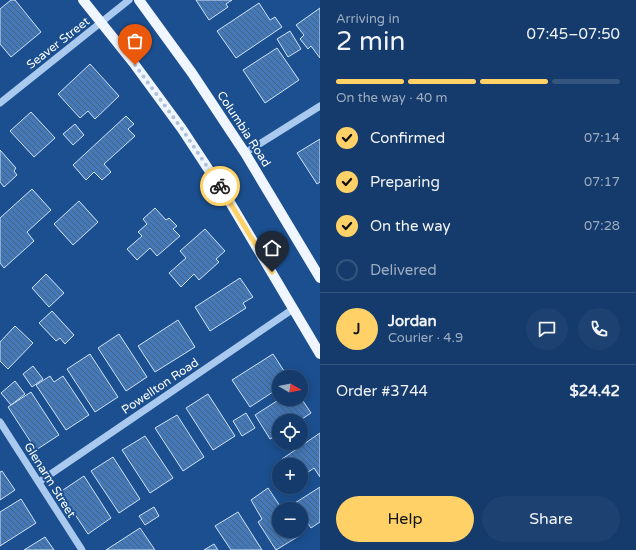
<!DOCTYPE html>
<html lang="en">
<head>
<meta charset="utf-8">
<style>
  :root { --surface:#143b6b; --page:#1d4271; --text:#f1f3f6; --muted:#9dadc1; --line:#33557e; --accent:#ffd166 }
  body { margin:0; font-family:"Varela Round",sans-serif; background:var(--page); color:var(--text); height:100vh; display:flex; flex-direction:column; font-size:15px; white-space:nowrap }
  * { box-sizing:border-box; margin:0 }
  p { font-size:13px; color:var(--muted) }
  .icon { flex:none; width:22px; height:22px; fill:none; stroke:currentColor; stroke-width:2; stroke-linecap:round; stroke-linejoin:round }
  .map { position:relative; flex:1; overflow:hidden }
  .details { display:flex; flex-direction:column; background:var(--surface); width:316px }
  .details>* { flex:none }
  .needle { width:26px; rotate:99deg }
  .fabs { position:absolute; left:272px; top:370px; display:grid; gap:8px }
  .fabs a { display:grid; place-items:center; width:36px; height:36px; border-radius:50%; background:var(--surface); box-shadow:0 2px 10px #0003,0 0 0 1px var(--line); font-size:20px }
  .pin { position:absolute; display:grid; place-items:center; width:34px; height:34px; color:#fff; margin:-41px -17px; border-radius:50% 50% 50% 0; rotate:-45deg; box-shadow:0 0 4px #0007 }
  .pin .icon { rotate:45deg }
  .courier { position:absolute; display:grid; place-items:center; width:40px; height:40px; margin:-20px; border:3px solid #ffd166; border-radius:50%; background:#fff; color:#222; box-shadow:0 1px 5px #0007 }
  .overview em { font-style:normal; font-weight:600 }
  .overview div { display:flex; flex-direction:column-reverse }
  .overview { display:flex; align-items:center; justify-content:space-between; height:68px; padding:0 16px }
  h1 { font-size:26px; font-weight:600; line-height:30px }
  .bar { display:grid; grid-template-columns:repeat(4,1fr); gap:6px 4px; align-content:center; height:48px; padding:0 16px }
  .bar i { height:5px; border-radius:3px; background:var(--line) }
  .bar .on { background:var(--accent) }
  .bar p { grid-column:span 4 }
  .line { display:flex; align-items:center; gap:10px; padding:0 16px; border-top:1px solid var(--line) }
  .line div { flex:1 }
  .round { display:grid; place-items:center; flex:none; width:42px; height:42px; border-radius:21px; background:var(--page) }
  ol { padding:0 16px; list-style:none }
  li { display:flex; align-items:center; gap:12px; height:44px }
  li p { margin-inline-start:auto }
  li .icon { padding:4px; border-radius:50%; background:var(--accent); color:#111; stroke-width:4 }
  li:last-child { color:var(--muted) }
  li i { width:22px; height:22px; border:2px solid var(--line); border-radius:50% }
  .cta { display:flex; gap:8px; margin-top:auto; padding:8px 16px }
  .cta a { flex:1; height:46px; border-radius:24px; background:var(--accent); color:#111; font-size:16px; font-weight:600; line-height:46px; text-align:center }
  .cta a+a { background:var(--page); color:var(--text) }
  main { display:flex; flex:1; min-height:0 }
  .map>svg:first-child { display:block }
  .building { fill:url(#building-back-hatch); stroke:#cfe3fa }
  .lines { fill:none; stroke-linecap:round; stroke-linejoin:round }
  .minor { stroke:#a9c9ee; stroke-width:7 }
  .major { stroke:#f0f6ff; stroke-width:10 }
  .done { stroke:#afc1d8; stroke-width:4; stroke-dasharray:0 7.2 }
  .route { stroke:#ffd166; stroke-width:5 }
  .labels { text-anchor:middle; stroke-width:4; stroke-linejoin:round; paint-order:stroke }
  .street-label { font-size:12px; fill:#fff; stroke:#1b4f8f }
</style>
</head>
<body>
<main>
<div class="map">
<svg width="320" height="550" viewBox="0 0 320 550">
  <defs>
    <pattern id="building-back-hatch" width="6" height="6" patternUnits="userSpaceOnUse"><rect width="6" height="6" fill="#4478b7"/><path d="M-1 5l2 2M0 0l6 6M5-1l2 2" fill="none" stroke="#486282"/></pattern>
  </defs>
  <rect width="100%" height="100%" fill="#1b4f8f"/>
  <!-- building -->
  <g class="building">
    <path d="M11 0H15L41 32 11 57 0 44V9Z"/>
    <path d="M196 0H232L226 4 228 7 209 20Z"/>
    <path d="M259 3 270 20 275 17 282 27 236 58 217 31Z"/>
    <path d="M320 8V58L311 46 308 49 300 39 304 35 296 25Z"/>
    <path d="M290 31 301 49 288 57 277 39Z"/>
    <path d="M277 48 299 80 265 103 243 70Z"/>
    <path d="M90 64 119 96 95 119 88 111 80 118 58 94Z"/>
    <path d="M31 112 55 138 34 157 10 131Z"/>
    <path d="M126 116 134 124 128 129 135 136 104 164 111 172 102 180 94 172 86 180 73 165Z"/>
    <path d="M75 124 84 135 73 145 63 134Z"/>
    <path d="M320 139V182L317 184 297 153Z"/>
    <path d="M0 150 16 168 14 171 17 175 4 187 0 182Z"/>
    <path d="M32 189 51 210 27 232 34 241 4 268 0 263V218Z"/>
    <path d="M79 201 98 222 73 245 54 224Z"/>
    <path d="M155 208 166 220 169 218 177 226 173 229 180 236 157 256 150 248 137 260 127 249 142 236 138 232 147 224 143 219Z"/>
    <path d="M205 229 225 251 216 259 219 262 199 280 194 274 181 287 169 273 186 258 180 251Z"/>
    <path d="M46 274 64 293 49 307 32 288Z"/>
    <path d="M240 278 253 297 243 303 246 308 210 331 195 307Z"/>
    <path d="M52 311 74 335 65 344 60 338 56 341 39 323Z"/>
    <path d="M178 320 195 347 155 372 138 346Z"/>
    <path d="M15 326 33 343 8 369 0 361V342Z"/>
    <path d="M119 334 147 377 126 391 98 348Z"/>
    <path d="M90 354 118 397 95 412 67 369Z"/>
    <path d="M273 354 288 377H279V388L250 407 232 380Z"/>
    <path d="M33 366 43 379 32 387 23 374Z"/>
    <path d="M50 376 54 382 63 376 89 415 66 430 36 385Z"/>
    <path d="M15 381 25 394 11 405 1 393Z"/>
    <path d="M31 392 59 435 36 450 8 407Z"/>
    <path d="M208 394 235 436 213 450 186 408Z"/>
    <path d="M301 398 311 413 299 421H279V434L270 439 255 415 280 399H301Z"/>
    <path d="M246 413 255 428 242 436 233 421Z"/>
    <path d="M177 415 204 457 183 471 155 428Z"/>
    <path d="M320 433V477L314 468 301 477V465H286L282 459Z"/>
    <path d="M145 436 173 478 150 493 122 450Z"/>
    <path d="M113 457 140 499 119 513 91 471Z"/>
    <path d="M2 471 15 490 0 500V472Z"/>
    <path d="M84 476 111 518 88 534 60 492Z"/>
    <path d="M320 487V522L311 528 301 513V509H299L295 503Z"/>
    <path d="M268 488 282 509H279V531H296L299 536 276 550 258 522 262 519 251 500Z"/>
    <path d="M21 499 36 523 0 546V512Z"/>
    <path d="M154 507 159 516 145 525 139 516Z"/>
    <path d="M238 512 262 550H231L215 526Z"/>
    <path d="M140 528 155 550H106Z"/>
    <path d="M45 537 54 550H24Z"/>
    <path d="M214 544 218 550H204Z"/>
  </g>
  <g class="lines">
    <!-- minor -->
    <g class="minor">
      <path d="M0 103 129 0"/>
      <path d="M245 153 320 106"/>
      <path d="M0 422 82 550"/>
      <path d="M39 482 293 309"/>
    </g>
    <!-- major -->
    <g class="major">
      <path d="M83 0 135 65 182 129 228 199 320 354"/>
      <path d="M139 0 192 73 245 153 320 278"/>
    </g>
  </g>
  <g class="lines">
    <!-- done -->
    <path class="done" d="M135 65 182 129 220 186"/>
    <!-- route -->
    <path class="route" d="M220 186 272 272"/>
  </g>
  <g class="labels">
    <!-- street labels -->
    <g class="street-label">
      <text transform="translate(58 43) rotate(-38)" y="4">Seaver Street</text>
      <text transform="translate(244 129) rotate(57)" y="4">Columbia Road</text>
      <text transform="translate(160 386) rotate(-34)" y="4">Powellton Road</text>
      <text transform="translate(50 480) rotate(58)" y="4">Glenarm Street</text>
    </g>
  </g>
</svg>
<div class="fabs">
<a><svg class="needle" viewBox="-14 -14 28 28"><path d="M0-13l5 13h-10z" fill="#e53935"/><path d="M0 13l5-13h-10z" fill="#9dadc1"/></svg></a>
<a><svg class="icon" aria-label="locate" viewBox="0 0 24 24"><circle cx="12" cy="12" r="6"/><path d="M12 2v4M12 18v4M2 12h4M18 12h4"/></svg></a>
<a>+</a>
<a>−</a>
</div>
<div class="pin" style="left:135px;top:65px;background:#ea580c"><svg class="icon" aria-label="bag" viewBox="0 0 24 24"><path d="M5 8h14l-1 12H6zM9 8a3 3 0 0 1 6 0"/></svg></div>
<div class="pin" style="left:272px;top:272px;background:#1f2937"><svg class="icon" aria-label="home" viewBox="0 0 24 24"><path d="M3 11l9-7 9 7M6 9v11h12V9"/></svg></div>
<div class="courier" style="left:220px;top:186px"><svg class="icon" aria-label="bike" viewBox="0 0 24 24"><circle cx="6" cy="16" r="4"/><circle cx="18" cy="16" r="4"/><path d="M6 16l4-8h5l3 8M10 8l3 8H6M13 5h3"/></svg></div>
</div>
<section class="details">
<div class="overview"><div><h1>2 min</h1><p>Arriving in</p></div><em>07:45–07:50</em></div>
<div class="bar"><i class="on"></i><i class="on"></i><i class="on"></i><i></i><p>On the way · 40 m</p></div>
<ol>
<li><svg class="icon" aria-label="check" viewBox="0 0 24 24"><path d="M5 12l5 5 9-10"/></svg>Confirmed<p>07:14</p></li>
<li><svg class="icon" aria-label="check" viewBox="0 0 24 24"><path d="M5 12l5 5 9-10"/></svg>Preparing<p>07:17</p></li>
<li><svg class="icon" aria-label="check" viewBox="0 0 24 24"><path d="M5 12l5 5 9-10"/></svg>On the way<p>07:28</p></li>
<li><i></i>Delivered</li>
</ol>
<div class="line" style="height:72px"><b class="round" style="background:var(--accent);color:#111">J</b><div><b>Jordan</b><p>Courier · 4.9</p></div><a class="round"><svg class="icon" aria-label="chat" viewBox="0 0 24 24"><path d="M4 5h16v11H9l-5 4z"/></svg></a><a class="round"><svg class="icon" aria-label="phone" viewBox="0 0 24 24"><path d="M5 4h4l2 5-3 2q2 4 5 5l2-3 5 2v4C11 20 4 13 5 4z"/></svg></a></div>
<div class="line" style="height:52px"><div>Order #3744</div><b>$24.42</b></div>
<div class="cta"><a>Help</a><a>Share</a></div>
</section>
</main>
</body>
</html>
